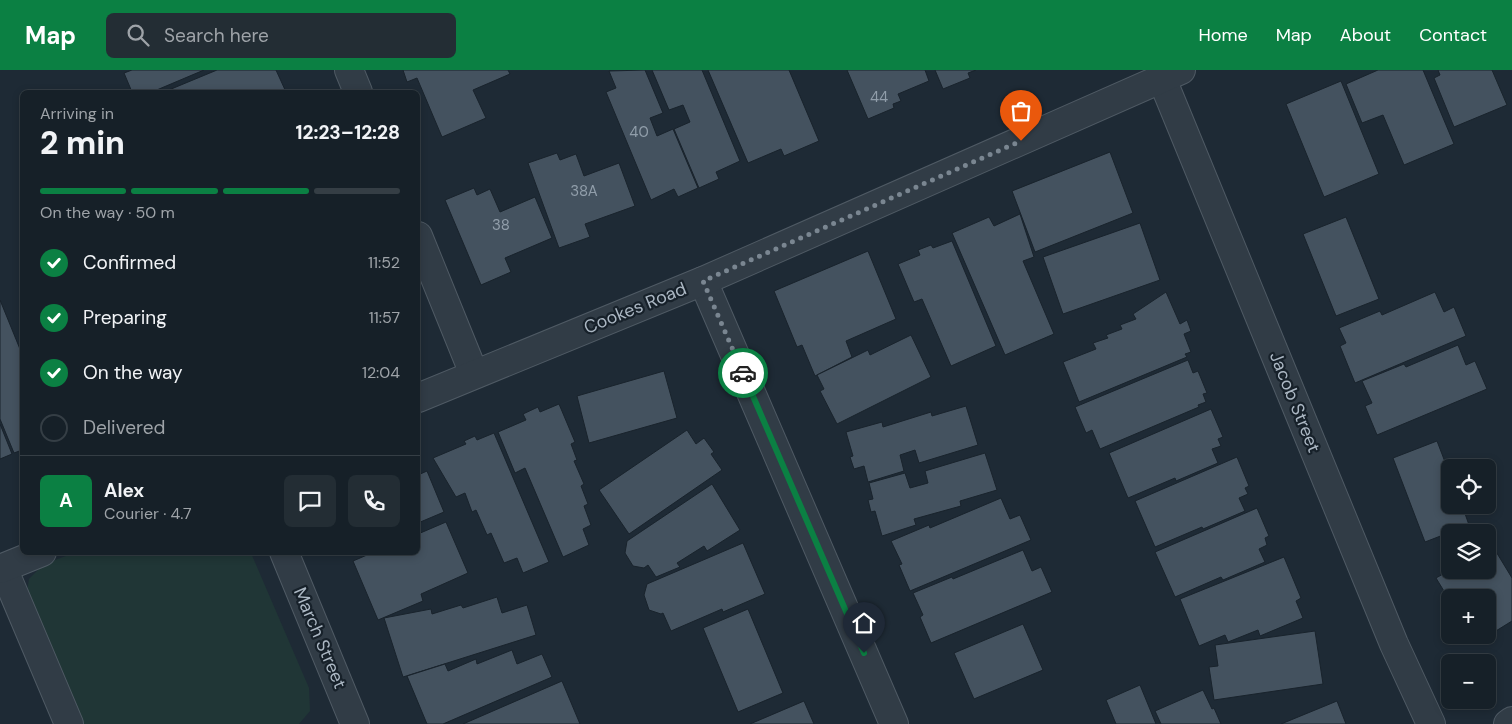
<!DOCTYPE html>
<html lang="en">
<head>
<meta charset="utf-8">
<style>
  :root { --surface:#162028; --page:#232d34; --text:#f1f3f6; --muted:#9ea3a8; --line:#353e45; --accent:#0b8043 }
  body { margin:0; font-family:"DM Sans",sans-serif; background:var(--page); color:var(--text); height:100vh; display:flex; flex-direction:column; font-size:19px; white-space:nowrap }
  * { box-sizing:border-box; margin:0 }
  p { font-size:16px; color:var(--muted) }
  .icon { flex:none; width:28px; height:28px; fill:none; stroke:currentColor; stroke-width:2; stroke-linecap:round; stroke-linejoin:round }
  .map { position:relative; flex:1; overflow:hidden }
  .panel { position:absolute; left:20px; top:20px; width:400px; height:465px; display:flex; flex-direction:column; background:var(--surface); border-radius:8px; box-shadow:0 2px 8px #0003,0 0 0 1px var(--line) }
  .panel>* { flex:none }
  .fabs { position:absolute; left:1441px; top:389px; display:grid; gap:10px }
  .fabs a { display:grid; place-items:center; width:55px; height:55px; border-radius:8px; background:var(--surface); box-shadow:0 2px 8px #0003,0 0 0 1px var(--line); font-size:25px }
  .pin { position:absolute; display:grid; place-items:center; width:42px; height:42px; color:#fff; margin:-51px -21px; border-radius:50% 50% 50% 0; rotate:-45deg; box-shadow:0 0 5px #0007 }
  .pin .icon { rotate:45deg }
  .courier { position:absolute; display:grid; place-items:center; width:50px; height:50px; margin:-25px; border:4px solid #0b8043; border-radius:50%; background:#fff; color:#222; box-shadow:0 1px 6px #0007 }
  .summary em { font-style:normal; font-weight:800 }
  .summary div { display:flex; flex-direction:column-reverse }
  .summary { display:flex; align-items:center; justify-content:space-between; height:85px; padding:0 20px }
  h1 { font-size:32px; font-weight:800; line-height:38px }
  .bar { display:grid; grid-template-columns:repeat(4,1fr); gap:8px 5px; align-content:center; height:60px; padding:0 20px }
  .bar i { height:6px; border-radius:4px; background:var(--line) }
  .bar .active { background:var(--accent) }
  .bar p { grid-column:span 4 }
  .line { display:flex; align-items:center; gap:12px; padding:0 20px; border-top:1px solid var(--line) }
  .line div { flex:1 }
  .round { display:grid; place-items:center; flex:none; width:52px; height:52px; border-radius:8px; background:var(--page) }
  ol { padding:0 20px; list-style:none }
  li { display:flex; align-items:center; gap:15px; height:55px }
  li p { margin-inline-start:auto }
  li .icon { padding:5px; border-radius:50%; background:var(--accent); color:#fff; stroke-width:4 }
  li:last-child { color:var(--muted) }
  li i { width:28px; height:28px; border:2px solid var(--line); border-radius:50% }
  header { display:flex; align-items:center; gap:30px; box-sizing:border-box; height:70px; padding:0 25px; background:var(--accent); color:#fff }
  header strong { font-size:24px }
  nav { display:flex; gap:28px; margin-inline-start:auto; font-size:18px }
  .search { width:350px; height:45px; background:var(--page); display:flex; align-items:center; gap:12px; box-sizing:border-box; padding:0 18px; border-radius:8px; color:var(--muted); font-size:19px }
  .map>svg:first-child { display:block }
  .green { fill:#203636 }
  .building { fill:#44525f; stroke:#19232c }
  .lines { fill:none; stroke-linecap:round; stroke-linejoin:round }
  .minor-casing { stroke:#4f5a64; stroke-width:30 }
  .minor { stroke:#313c46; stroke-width:28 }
  .done { stroke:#7a8691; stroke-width:5; stroke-dasharray:0 9 }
  .route { stroke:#0b8043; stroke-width:6 }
  .labels { text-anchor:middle; stroke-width:4.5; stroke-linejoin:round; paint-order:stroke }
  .number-label { font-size:15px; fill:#919eaa }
  .street-label { font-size:18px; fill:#abb7c3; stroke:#17212a }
</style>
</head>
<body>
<header>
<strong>Map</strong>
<div class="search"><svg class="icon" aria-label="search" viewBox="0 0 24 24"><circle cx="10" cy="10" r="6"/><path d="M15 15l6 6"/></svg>Search here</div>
<nav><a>Home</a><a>Map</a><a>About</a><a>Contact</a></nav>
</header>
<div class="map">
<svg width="1512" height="654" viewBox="0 0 1512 654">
  <rect width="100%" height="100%" fill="#1e2a35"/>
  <!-- green -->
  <path class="green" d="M74 483H251L309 618 310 641 299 654H78L25 534 29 509 44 494Z"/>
  <!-- building -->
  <g class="building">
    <path d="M132 0H204L152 22H132L124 3Z"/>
    <path d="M217 0H276L286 22H164Z"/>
    <path d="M403 0H508L510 4 473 20 486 48 442 67 417 8 407 12Z"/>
    <path d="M645 0 663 43 650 48 657 66 673 59 698 118 678 127 674 119 651 130 606 22 616 18 609 1Z"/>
    <path d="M652 0H702L740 91 716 102 719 109 699 118 674 59 690 52 683 35 669 40Z"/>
    <path d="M708 0H789L819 71 784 86 781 79 748 93Z"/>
    <path d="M847 0H925L929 11 898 24 901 31 893 34 894 38 868 49Z"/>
    <path d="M935 0H976L968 3 970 8 943 19Z"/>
    <path d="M1378 0H1423L1454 74 1404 95 1383 45 1362 53 1346 14Z"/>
    <path d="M1438 0H1492L1507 35 1454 57 1434 8 1440 5Z"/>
    <path d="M1341 11 1379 104 1324 127 1286 34Z"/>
    <path d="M1110 82 1133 143 1035 182 1012 121Z"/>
    <path d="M557 83 560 90 576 84 584 106 619 93 635 136 585 154 590 167 559 178 528 93Z"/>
    <path d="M474 118 477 125 490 119 500 142 535 127 552 168 505 188 511 202 481 215 445 130Z"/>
    <path d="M1020 144 1034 187 1023 191 1054 264 1005 285 952 163 989 147 994 156Z"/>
    <path d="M1346 147 1379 229 1336 246 1303 164Z"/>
    <path d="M1140 153 1160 210 1063 244 1043 187Z"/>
    <path d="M952 171 996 276 951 296 922 229 914 232 898 194 920 185 918 180 931 175 933 178Z"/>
    <path d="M868 181 896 249 846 271 852 287 815 306 802 275 797 277 774 221Z"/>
    <path d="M1166 222 1180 254 1187 250 1191 261 1184 264 1191 282 1185 284 1187 287 1079 332 1063 292 1096 279 1093 273 1108 268 1106 265 1122 259 1120 255 1136 249 1133 244Z"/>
    <path d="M1435 222 1444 242 1454 237 1466 266 1355 313 1340 276 1346 273 1339 258 1380 241 1382 245Z"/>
    <path d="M0 230 22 284V380L14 383 0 349Z"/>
    <path d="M911 265 931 307 837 354 820 321 824 319 817 305 868 280 870 285Z"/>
    <path d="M1458 275 1466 295 1475 291 1487 319 1377 365 1365 336 1372 333 1362 311 1404 294 1406 297Z"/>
    <path d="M1188 290 1193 303 1198 301 1207 323 1203 324 1206 332 1198 335 1199 337 1100 379 1092 360 1086 363 1075 337Z"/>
    <path d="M664 301 677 348 589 373 577 326Z"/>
    <path d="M559 334 575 372 571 374 577 390 574 391 584 414 581 416 588 434 584 436 591 455 583 459 589 475 563 487 525 398 515 403 498 362 526 350 523 344 538 337 540 342Z"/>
    <path d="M966 336 978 375 919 393 915 380 900 385 904 401 868 412 864 396 854 399 850 387 853 386 846 362 882 352 883 357 931 342 932 346Z"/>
    <path d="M1211 339 1223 367 1218 369 1221 376 1212 379 1218 393 1176 411 1175 408 1128 428 1109 383Z"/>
    <path d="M0 354 12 384 0 389Z"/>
    <path d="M687 360 696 374 704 368 714 382 711 384 722 400 629 464 599 420Z"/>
    <path d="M494 363 549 492 523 503 517 488 504 493 491 463 487 465 476 440 472 442 465 423 456 427 433 388 466 374 464 371 475 366 477 370Z"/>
    <path d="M1437 371 1450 405V435H1462L1469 455 1425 472 1393 388Z"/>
    <path d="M985 383 997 420 960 431 961 436 914 449 916 455 882 466 875 441 871 442 868 430 873 429 869 413 905 403 910 418 928 413 925 401Z"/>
    <path d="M1237 387 1249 416 1245 418 1248 424 1239 428 1245 441 1203 459 1202 457 1155 477 1135 431Z"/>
    <path d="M427 401 444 442 418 453V405Z"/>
    <path d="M712 414 740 460 707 481 704 476 677 493 680 497 656 507 648 495 644 498 633 496 625 483 627 471Z"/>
    <path d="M1001 428 1010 449 1020 445 1031 470 910 521 899 495 902 494 891 471 929 455 930 458Z"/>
    <path d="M1257 438 1269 466 1265 468 1267 475 1259 479 1265 492 1223 510 1221 507 1175 527 1155 482Z"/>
    <path d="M446 452 468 503 421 524 423 531 378 550 353 491 374 482H418V464Z"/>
    <path d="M743 473 765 524 723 542 722 539 671 561 663 543 661 544 649 540 644 525 647 514Z"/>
    <path d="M1492 475 1512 508V551L1491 564 1488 558V528H1450V531L1436 508 1450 500H1488V477Z"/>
    <path d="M1023 480 1032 501 1041 497 1052 522 931 573 920 547 923 545 913 523 952 507 953 509Z"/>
    <path d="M1284 487 1301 528 1296 531 1303 548 1260 566 1258 560 1228 572 1225 565 1199 576 1180 529Z"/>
    <path d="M497 527 502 543 527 535 536 565 403 607 384 548 431 539 432 544 461 535 463 538Z"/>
    <path d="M748 539 783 623 738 642 703 558Z"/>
    <path d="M1023 554 1043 600 974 629 954 583Z"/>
    <path d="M1315 561 1323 614 1214 630 1209 597 1218 596 1215 575Z"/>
    <path d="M512 580 517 594 542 584 552 607 443 654H427L407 606 445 594 448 601 476 589 477 594Z"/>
    <path d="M562 611 580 654H463Z"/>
    <path d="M1140 615 1156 654H1116L1106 630Z"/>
    <path d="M1203 620 1212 639 1214 638 1221 654H1161L1155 641Z"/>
    <path d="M804 631 814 654H750Z"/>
    <path d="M1337 631 1346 654H1281Z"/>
  </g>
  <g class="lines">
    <!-- minor casing -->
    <g class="minor-casing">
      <g id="minor">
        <path d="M349 0 358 22"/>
        <path d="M1162 9 1394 574 1431 654"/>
        <path d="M418 166 474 304"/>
        <path d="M703 211 894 654"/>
        <path d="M418 328 703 211 1181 0"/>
        <path d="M284 482 355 654"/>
        <path d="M3 498 69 654"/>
        <path d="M0 499 42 482"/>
        <path d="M1508 654 1512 651"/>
      </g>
    </g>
    <!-- minor -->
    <use href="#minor" class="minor"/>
  </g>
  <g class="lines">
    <!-- done -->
    <path class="done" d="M743 303 703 211 1021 71"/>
    <!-- route -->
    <path class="route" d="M743 303 864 583"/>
  </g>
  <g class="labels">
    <!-- number labels -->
    <g class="number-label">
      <text x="879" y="32">44</text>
      <text x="639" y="67">40</text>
      <text x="584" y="126">38A</text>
      <text x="501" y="160">38</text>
    </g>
    <!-- street labels -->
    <g class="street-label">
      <text transform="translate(635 238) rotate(-22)" y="6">Cookes Road</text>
      <text transform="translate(1295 332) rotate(68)" y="6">Jacob Street</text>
      <text transform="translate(320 568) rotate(67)" y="6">March Street</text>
    </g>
  </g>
</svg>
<div class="fabs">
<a><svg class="icon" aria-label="locate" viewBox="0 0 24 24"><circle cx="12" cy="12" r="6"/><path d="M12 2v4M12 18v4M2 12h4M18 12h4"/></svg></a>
<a><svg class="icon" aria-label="layers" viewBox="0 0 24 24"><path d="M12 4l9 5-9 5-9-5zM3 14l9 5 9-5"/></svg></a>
<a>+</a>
<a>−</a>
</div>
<div class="pin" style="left:1021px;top:71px;background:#ea580c"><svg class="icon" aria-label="bag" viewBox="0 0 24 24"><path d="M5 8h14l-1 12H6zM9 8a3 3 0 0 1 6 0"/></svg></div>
<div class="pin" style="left:864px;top:583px;background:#1f2937"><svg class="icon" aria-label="home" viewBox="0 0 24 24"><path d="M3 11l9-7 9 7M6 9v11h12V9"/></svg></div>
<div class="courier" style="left:743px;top:303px"><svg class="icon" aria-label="car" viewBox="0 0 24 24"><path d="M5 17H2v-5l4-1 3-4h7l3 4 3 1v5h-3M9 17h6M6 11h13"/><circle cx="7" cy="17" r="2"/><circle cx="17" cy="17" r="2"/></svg></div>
<section class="panel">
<div class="summary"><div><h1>2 min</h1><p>Arriving in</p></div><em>12:23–12:28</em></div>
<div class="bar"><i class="active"></i><i class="active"></i><i class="active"></i><i></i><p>On the way · 50 m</p></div>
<ol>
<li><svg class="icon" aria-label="check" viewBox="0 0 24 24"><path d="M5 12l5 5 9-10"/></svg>Confirmed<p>11:52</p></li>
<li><svg class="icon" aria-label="check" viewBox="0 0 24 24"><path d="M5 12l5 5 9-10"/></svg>Preparing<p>11:57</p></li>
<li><svg class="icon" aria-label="check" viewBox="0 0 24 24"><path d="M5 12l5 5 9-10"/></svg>On the way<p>12:04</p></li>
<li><i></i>Delivered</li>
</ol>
<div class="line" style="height:90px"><b class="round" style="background:var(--accent);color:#fff">A</b><div><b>Alex</b><p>Courier · 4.7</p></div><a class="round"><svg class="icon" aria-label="chat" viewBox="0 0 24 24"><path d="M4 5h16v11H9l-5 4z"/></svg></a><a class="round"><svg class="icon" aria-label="phone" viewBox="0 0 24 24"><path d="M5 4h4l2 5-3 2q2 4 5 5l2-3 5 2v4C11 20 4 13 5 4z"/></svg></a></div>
</section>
</div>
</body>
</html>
